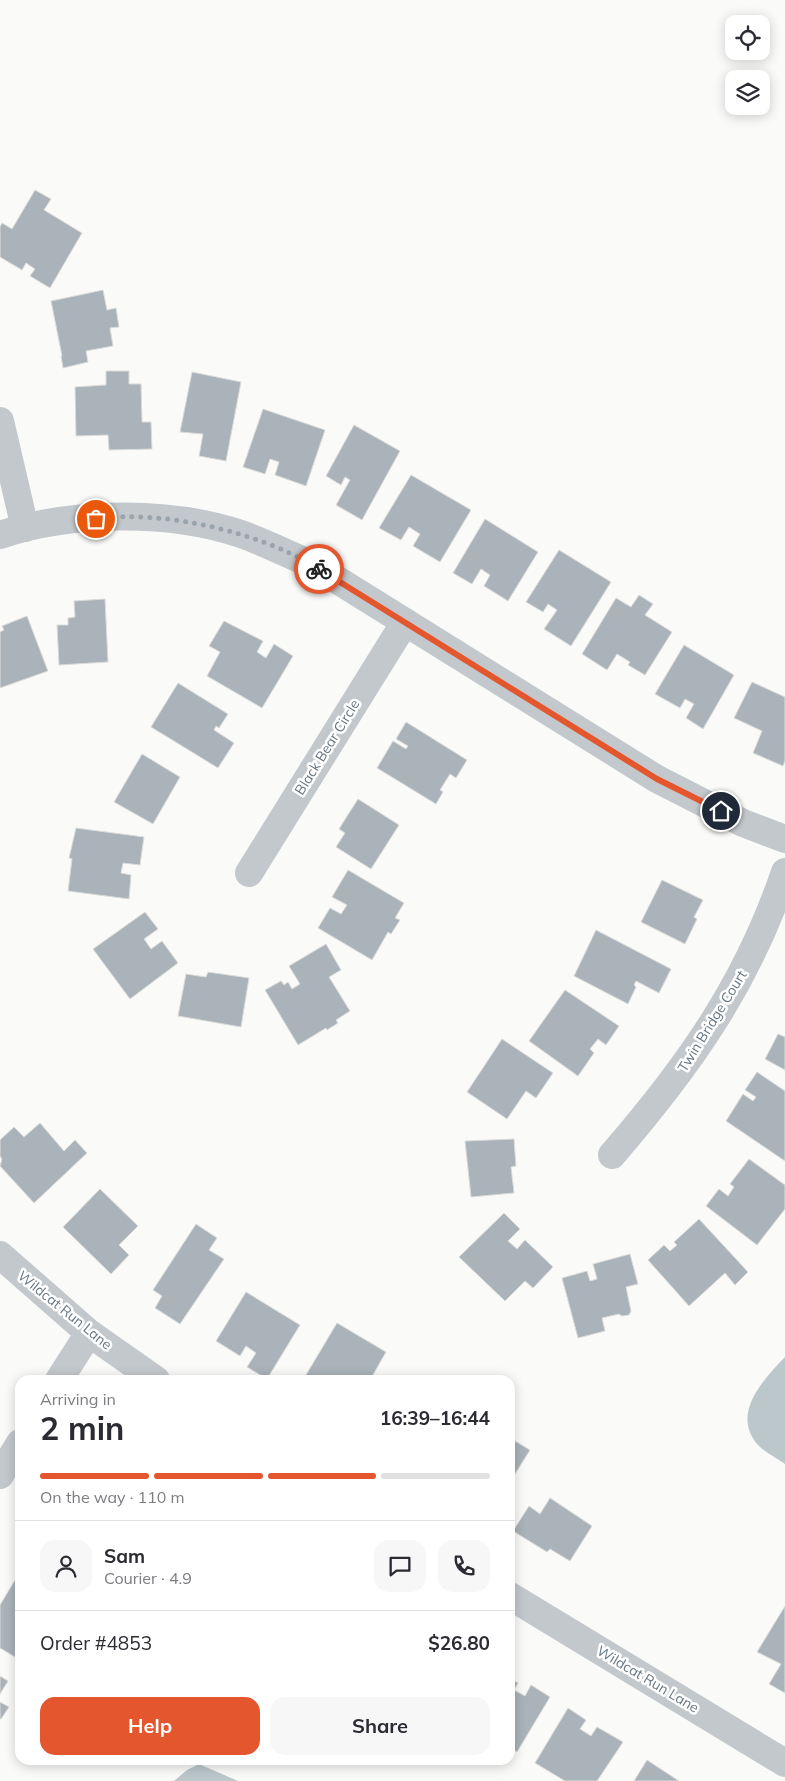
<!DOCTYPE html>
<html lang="en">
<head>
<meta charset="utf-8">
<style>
  :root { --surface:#fff; --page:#f7f7f7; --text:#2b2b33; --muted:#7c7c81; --line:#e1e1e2; --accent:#e4572e }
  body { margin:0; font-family:Mulish,sans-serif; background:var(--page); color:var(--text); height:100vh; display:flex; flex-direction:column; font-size:19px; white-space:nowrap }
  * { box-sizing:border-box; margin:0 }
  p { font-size:16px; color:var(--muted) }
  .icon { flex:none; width:28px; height:28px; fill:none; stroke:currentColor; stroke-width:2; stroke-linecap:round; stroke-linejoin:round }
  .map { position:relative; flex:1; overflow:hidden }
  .side { position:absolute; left:15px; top:1375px; width:500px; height:390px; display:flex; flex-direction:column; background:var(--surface); border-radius:15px; box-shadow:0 2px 12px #0003 }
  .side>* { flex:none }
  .tools { position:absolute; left:725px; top:15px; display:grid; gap:10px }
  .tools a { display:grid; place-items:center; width:45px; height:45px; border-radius:10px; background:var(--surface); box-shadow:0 2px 12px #0003; font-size:25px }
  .pin { position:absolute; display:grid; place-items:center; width:42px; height:42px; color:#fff; margin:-21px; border:2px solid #fff; border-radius:50%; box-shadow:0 1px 5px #0007 }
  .courier { position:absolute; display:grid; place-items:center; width:50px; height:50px; margin:-25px; border:4px solid #e4572e; border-radius:50%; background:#fff; color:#222; box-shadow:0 1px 6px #0007 }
  .summary em { font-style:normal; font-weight:700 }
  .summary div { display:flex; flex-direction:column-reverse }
  .summary { display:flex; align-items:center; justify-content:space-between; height:85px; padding:0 25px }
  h1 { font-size:32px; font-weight:700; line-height:38px }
  .bar { display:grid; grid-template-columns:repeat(4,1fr); gap:8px 5px; align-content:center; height:60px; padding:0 25px }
  .bar i { height:6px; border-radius:4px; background:var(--line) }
  .bar .current { background:var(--accent) }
  .bar p { grid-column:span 4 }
  .line { display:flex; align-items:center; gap:12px; padding:0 25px; border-top:1px solid var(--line) }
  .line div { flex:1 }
  .round { display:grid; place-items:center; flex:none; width:52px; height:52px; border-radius:15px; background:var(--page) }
  .primary-button { display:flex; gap:10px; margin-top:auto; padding:10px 25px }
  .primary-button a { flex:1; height:58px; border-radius:15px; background:var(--accent); color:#fff; font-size:20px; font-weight:700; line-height:58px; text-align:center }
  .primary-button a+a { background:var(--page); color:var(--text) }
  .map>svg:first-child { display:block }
  .water { fill:#bbc7cb }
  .building { fill:#aab3b9; stroke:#dcdcda }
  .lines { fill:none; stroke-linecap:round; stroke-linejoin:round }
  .street { stroke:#c3c8cc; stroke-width:28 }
  .done { stroke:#99a4ac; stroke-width:5; stroke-dasharray:0 9 }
  .route { stroke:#e4572e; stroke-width:6 }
  .labels { text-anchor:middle; stroke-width:5; stroke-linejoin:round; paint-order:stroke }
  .street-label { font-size:14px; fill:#657683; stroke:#fff }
</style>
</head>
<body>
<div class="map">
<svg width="785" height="1781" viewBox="0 0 785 1781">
  <rect width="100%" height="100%" fill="#fafaf8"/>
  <!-- water -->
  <g class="water">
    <path d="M785 1357V1464C777 1458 766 1453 759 1446 730 1415 762 1381 785 1357Z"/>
    <path d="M199 1764 238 1781H174L187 1770Z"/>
  </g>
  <!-- building -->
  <g class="building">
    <path d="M35 190 51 199 44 210 82 233 50 288 30 276 35 269 26 263 22 270 0 257V227L2 223 12 229Z"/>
    <path d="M103 290 107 310 116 308 119 327 110 328 113 346 86 351 88 362 63 368 61 356H62L51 301Z"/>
    <path d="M106 371H129V384H141L142 422H151L152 449 109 450 108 435 76 436 75 387 106 385Z"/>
    <path d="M192 372 241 382 226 461 199 456 203 434 180 432Z"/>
    <path d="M263 409 325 430 306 486 275 475 279 462 270 459 265 474 243 467Z"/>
    <path d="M354 425 400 451 362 520 336 505 350 480 345 477 341 485 326 476Z"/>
    <path d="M411 475 471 510 440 562 413 546 420 534 409 527 401 540 379 528Z"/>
    <path d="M485 519 538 552 508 601 484 586 490 575 481 569 472 584 453 573Z"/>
    <path d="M559 550 611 582 571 646 544 629 557 610 548 604 543 612 526 602Z"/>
    <path d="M639 595 653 604 645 615 672 632 645 675 628 665 630 662 617 654 607 670 582 654 616 598 631 607Z"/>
    <path d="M105 599 108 662 59 665 57 625H68V618L75 617 74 601Z"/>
    <path d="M27 616 48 671 0 688V632L4 630 2 626Z"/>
    <path d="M224 621 263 641 257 652 266 658 274 644 293 656 262 708 207 676 220 652 209 646Z"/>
    <path d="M684 645 734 675 703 729 686 718 694 704 685 699 680 708 655 694Z"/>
    <path d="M752 682 785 697V761L783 766 753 753 762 731 734 718Z"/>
    <path d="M178 683 228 714 219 728 216 726 214 730 234 743 218 768 151 727Z"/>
    <path d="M406 722 467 760 456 778 450 774 440 790 443 792 436 804 377 768 393 741 406 749 408 746 396 739Z"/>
    <path d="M142 754 180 777 153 824 114 802Z"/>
    <path d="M358 799 399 825 371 869 336 847 345 833 339 829Z"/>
    <path d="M76 828 144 837 140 865 123 863 121 873 131 875 129 899 68 891 72 859 69 858Z"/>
    <path d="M348 870 404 903 395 918 400 920 391 934 388 932 372 960 318 928 330 908 341 914 347 905 332 897Z"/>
    <path d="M662 880 703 900 694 917 697 919 685 944 641 922Z"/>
    <path d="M145 912 158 929 144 939 151 949 162 941 178 963 130 999 93 949Z"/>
    <path d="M596 930 671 969 659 993 636 981 634 985 636 987 628 1004 574 976Z"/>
    <path d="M326 944 341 970 329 977 350 1011 336 1020 338 1023 327 1030 326 1028 298 1045 265 990 281 981 284 985 288 982 292 989 300 984 289 966Z"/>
    <path d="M208 972 249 978 241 1027 178 1016 186 974 206 977Z"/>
    <path d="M565 990 619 1026 606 1045 598 1039 590 1049 594 1053 578 1076 529 1041Z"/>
    <path d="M778 1034 785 1037V1070L765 1059Z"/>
    <path d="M502 1039 553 1073 536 1098 526 1091 507 1119 467 1092Z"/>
    <path d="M757 1072 785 1091V1161L726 1121 743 1094 753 1101 756 1097 745 1090Z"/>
    <path d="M40 1123 64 1151 75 1140 87 1153 34 1203 0 1166 2 1159 0 1156V1140L14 1127 24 1137Z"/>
    <path d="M514 1139 516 1166 511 1167 514 1193 471 1197 465 1141Z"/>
    <path d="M749 1159 785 1185V1209L757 1245 706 1206 719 1189 728 1196 734 1187 730 1184Z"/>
    <path d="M100 1189 138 1226 119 1245 129 1255 111 1274 63 1227Z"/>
    <path d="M504 1213 520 1229 508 1241 517 1249 525 1240 553 1267 533 1288 525 1281 505 1301 459 1257Z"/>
    <path d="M699 1219 748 1272 735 1285 725 1273 689 1306 648 1260 664 1245 670 1251 677 1245 674 1242Z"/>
    <path d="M196 1224 217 1238 209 1250 224 1259 180 1324 155 1308 162 1296 153 1290Z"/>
    <path d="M630 1254 638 1284 626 1287 631 1311 629 1315 622 1316 619 1314 602 1318 605 1331 578 1338 562 1278 587 1271 590 1281 597 1279 593 1264Z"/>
    <path d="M246 1292 300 1325 267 1379 247 1367 256 1353 246 1346 240 1356 216 1341Z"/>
    <path d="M337 1323 386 1352 370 1380H303Z"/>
    <path d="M510 1438 530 1450 510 1482Z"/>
    <path d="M550 1498 592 1526 570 1561 550 1549 547 1552 513 1531 529 1506 540 1514Z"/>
    <path d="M15 1580 20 1583V1660L0 1648V1605Z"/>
    <path d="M785 1606V1693L769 1684 781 1664 757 1652Z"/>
    <path d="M0 1676 8 1681 0 1694Z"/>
    <path d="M510 1678 518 1683 514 1690 525 1696 531 1685 550 1697 517 1752 510 1748Z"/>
    <path d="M0 1702 9 1707 1 1719H0Z"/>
    <path d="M568 1708 586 1720 580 1729 591 1736 597 1727 623 1742 597 1781H565L535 1763Z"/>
    <path d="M647 1760 679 1781H634Z"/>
  </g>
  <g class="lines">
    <!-- street -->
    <g class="street">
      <path d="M0 421 25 528"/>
      <path d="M0 535C71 511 170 510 241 534 266 543 290 555 315 566L657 779 743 823 785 839"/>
      <path d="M249 873 405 622"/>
      <path d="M612 1155C689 1066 747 984 785 872"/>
      <path d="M0 1255 89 1333 156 1380"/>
      <path d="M59 1380 89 1333"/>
      <path d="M0 1475 20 1443"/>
      <path d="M510 1596 785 1763"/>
    </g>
  </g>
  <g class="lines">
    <!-- done -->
    <path class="done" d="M96 519C163 509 263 533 319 569"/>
    <!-- route -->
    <path class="route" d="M319 569 657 779 721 811"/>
  </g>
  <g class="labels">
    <!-- street labels -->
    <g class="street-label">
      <text transform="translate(327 747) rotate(-58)" y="5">Black Bear Circle</text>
      <text transform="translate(712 1021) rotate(-58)" y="5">Twin Bridge Court</text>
      <text transform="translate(65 1310) rotate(39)" y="5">Wildcat Run Lane</text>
      <text transform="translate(648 1679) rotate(31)" y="5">Wildcat Run Lane</text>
    </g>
  </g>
</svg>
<div class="tools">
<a><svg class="icon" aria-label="locate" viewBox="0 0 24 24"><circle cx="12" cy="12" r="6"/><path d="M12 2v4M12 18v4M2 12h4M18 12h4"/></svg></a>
<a><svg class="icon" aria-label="layers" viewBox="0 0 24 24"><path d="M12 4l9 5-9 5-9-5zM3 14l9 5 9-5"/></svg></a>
</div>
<div class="pin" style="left:96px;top:519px;background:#ea580c"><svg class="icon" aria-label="bag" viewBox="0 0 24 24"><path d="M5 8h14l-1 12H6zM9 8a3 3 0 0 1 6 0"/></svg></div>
<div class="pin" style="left:721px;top:811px;background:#1f2937"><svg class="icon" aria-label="home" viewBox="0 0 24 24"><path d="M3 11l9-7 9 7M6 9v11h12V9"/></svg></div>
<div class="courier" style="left:319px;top:569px"><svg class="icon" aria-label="bike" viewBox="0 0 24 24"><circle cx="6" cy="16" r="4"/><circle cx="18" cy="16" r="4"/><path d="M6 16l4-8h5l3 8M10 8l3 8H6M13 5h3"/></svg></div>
<section class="side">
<div class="summary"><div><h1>2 min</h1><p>Arriving in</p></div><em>16:39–16:44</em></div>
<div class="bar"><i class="current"></i><i class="current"></i><i class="current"></i><i></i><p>On the way · 110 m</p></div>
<div class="line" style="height:90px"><a class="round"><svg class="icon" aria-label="person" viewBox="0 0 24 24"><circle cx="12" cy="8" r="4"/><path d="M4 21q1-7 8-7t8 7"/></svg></a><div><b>Sam</b><p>Courier · 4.9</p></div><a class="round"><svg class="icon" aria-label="chat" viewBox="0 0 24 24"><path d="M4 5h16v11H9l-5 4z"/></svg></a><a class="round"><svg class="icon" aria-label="phone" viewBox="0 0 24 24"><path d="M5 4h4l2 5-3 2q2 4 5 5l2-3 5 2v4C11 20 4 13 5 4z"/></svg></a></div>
<div class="line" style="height:65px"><div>Order #4853</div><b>$26.80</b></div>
<div class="primary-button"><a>Help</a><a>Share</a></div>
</section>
</div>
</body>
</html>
